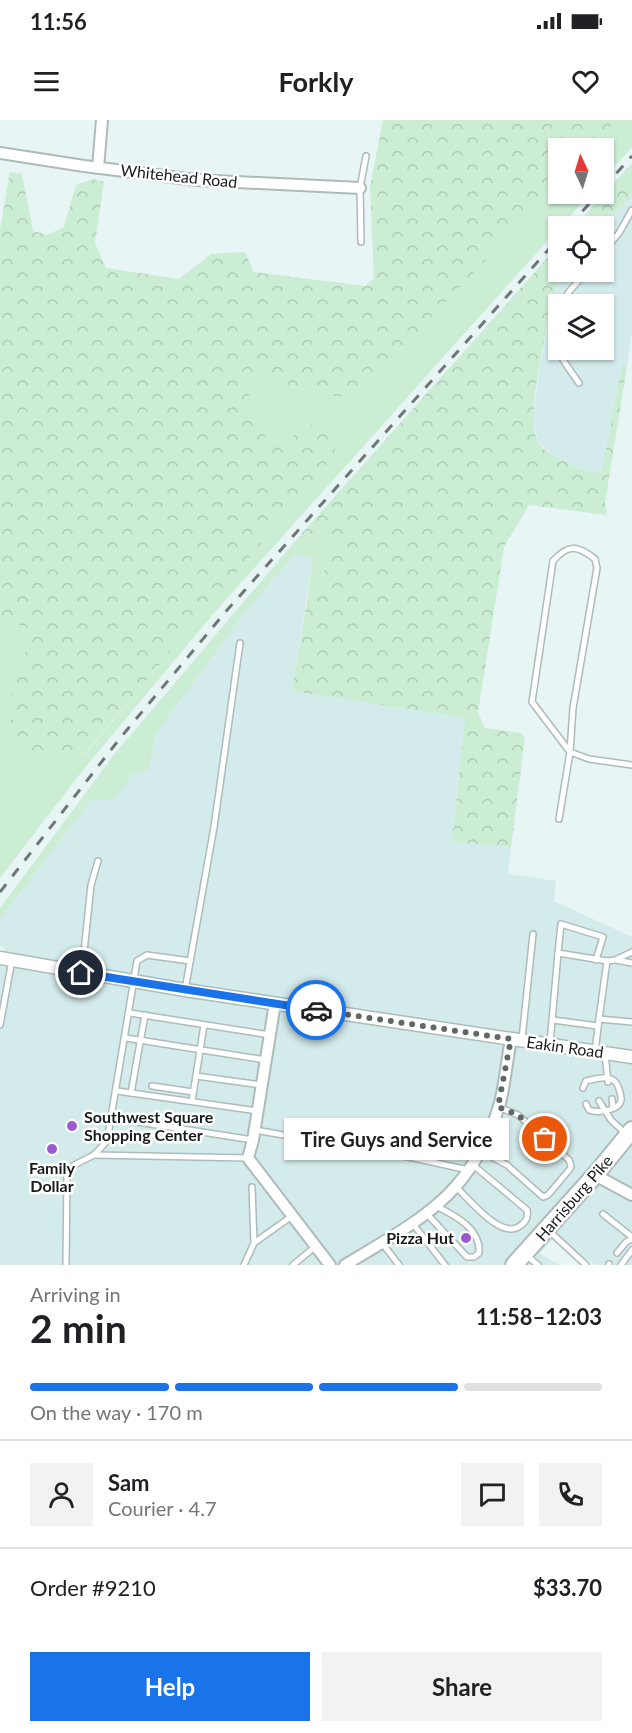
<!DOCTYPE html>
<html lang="en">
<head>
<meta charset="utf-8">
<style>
  :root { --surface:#fff; --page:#f2f2f2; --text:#202124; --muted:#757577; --line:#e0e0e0; --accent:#1a73e8 }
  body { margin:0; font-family:Lato,sans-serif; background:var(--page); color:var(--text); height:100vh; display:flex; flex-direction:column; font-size:22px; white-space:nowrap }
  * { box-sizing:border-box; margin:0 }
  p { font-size:20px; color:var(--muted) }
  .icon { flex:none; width:33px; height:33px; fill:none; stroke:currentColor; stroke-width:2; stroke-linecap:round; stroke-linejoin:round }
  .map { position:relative; height:1145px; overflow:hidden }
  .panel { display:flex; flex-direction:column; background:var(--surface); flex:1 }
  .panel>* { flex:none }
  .needle { width:39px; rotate:356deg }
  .controls { position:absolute; left:548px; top:18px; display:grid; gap:12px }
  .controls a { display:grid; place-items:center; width:66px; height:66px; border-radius:0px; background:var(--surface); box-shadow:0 2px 4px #0004; font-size:30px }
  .pin { position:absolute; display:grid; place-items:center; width:51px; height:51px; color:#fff; margin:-26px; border:3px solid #fff; border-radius:50%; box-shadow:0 2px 6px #0007 }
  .courier { position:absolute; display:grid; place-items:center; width:60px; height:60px; margin:-30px; border:4px solid #1a73e8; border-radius:50%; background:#fff; color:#222; box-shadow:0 2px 8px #0007 }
  .bubble { position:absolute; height:42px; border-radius:0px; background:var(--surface); box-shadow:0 2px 4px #0004; font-size:20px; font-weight:700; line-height:42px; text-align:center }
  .headline em { font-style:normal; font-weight:700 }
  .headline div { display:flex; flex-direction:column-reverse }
  .headline { display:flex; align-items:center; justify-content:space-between; height:102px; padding:0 30px }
  h1 { font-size:39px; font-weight:700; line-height:45px }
  .bar { display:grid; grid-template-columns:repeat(4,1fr); gap:9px 6px; align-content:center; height:72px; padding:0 30px }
  .bar i { height:8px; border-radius:4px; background:var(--line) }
  .bar .current { background:var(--accent) }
  .bar p { grid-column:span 4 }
  .line { display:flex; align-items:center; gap:15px; padding:0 30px; border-top:2px solid var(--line) }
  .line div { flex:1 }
  .round { display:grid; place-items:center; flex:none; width:63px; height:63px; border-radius:0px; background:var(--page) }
  .button { display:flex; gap:12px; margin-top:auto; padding:12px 30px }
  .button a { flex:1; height:69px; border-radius:0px; background:var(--accent); color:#fff; font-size:24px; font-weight:700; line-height:69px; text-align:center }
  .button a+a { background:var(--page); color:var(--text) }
  .status { display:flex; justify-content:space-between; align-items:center; height:42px; padding:0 30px; background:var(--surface); direction:ltr }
  .status svg { height:16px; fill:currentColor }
  header { display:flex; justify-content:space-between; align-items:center; height:78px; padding:0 30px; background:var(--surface); font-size:27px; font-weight:700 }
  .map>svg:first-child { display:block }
  .built { fill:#d4ebeb; fill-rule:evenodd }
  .green { fill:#caedd4 }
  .forest { fill:url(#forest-crowns) }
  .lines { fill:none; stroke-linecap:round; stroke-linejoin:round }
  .service-casing { stroke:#aebbbb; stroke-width:8 }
  .minor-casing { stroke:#aebbbb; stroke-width:14 }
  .tertiary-casing { stroke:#aebbbb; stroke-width:15 }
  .primary-casing { stroke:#aebbbb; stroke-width:20 }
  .service { stroke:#fff; stroke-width:5 }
  .minor { stroke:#fff; stroke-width:10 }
  .tertiary { stroke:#fff; stroke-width:12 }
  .primary { stroke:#fff; stroke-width:16 }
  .rail { stroke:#6e7676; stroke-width:3; stroke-dasharray:10 10; stroke-linecap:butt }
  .done { stroke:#606767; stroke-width:6; stroke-dasharray:0 10.8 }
  .route { stroke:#1a73e8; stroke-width:8 }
  .poi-dot { fill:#9b5ad0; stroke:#fff; stroke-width:2 }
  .labels { text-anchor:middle; stroke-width:5; stroke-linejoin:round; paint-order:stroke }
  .street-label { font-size:16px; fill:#171b1b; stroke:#fff }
  .poi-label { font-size:16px; font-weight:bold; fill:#171b1b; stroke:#fff; text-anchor:start }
</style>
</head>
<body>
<div class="status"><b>11:56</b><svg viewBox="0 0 49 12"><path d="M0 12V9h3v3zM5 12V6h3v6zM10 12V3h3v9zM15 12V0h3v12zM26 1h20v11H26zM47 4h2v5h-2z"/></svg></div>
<header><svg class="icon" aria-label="menu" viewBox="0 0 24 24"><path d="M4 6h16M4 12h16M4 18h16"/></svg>Forkly<svg class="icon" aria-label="heart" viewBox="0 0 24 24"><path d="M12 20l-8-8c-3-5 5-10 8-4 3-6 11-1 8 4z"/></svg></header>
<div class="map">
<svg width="632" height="1145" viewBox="0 0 632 1145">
  <defs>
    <pattern id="forest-crowns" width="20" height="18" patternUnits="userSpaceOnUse" patternTransform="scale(1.5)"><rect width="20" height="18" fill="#caedd4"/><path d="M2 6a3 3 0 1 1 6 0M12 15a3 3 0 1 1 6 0" fill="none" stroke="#adcbb5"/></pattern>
  </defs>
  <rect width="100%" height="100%" fill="#e7f5f5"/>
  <!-- built -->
  <g class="built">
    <path d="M632 74V211L627 246H622L603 352 594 354 557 339 538 322 533 298 540 243 558 157 563 152H603V107ZM558 184H603V230H558Z"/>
    <path d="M299 434 313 437 292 571 465 598 452 721 511 727 508 754 556 761 554 781 632 817V1145H596L553 1119 540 1133 559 1145H0V841L5 828 0 826V799L90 681 115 679 132 654 149 650 155 615 245 492 295 435Z"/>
  </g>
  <!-- green -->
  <g class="green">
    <path d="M617 0H632V27L603 59V28H590Z"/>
    <path d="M558 63V74H590L561 106H558V109L214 493 83 650 0 758V497L22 506 29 525 13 556 84 636 212 481 310 305 285 321 267 320 243 262 255 255 322 276 357 277Z"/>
    <path d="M297 419 308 423 325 421 330 431 324 451 308 475 313 438 295 435 245 492 155 615 149 650 132 654 115 679 90 681 0 799V788L113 636Z"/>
  </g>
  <!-- forest -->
  <g class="forest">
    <path d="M383 0H617L590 28H558V63L357 277 322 276 255 255 244 262 267 320 285 321 310 305 322 304 338 316 334 336 83 636 22 629 10 615 13 556 29 525 22 506 0 497V109L10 52 22 54 33 111 47 115 64 107 76 65 93 59 104 62 95 123 106 148 179 159 211 134 245 132 254 152 365 166 374 158 370 67Z"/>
    <path d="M632 43V74L603 107 575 106Z"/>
    <path d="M558 126V152H563L558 157C552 188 523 297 538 322 542 330 560 340 568 343 579 348 590 355 602 352L622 246H627L605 383 607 395 529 385 504 427 478 593 485 608 521 613 525 618 511 727 452 722 465 598 292 571 308 475 324 451 330 431 325 421 308 423 297 419Z"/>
  </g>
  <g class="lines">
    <!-- service casing -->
    <g class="service-casing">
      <g id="service">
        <path d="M361 122 360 68 366 36"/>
        <path d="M603 132 619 113 632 90"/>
        <path d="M564 184 568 173 586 152"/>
        <path d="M558 208C553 232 566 244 579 263"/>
        <path d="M559 699 570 632 573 588 597 448 595 439C577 425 568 424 553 441L532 582 570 632 589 639 632 645"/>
        <path d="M558 833 561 804 603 817 596 840"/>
        <path d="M616 840 632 843"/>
        <path d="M82 851 91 765 98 741"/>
        <path d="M185 870 214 707 240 523"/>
        <path d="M130 893 270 915"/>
        <path d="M599 899 607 841"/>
        <path d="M553 900 598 906"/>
        <path d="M0 905 12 840"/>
        <path d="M126 918 266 940"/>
        <path d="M522 919 533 814"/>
        <path d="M550 923 558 833 607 841 615 840 632 832"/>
        <path d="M595 932 599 899 632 902"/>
        <path d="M605 934 608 962"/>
        <path d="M196 956 262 965"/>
        <path d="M152 966 193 972"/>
        <path d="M583 968 586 961C599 958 615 953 619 969 620 973 623 979 620 983 616 991 596 993 589 990L586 984"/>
        <path d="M117 971 258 991"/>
        <path d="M131 973 145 895"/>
        <path d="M612 979 613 988"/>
        <path d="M192 981 204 905"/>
        <path d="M599 981 611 1000 626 1014"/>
        <path d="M112 998 253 1020"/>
        <path d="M255 1010 414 1038 468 1050"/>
        <path d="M481 1031 507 1045 543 1077 548 1075 570 1049 571 1046 569 1040 518 995 498 987"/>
        <path d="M94 1035 248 1038"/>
        <path d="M252 1067 254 1123"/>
        <path d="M456 1067C470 1080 501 1120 520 1106 527 1101 528 1097 527 1090L473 1045"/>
        <path d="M427 1094 467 1137H474L479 1133C481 1109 456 1096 436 1086"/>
        <path d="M603 1094 632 1117"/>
        <path d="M413 1104 445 1145"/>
        <path d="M548 1110 586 1145"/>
        <path d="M382 1123 399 1145"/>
        <path d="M617 1133 626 1122 632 1119"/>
        <path d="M526 1135 538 1145"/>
        <path d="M66 1145 67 1052 74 1045 94 1035 107 1021 137 841 147 835 190 841"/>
        <path d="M244 1145 254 1123 292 1096"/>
        <path d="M293 1145 316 1126"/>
        <path d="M609 1145V1144"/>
        <path d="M621 1145 632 1130"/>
      </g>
    </g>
    <!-- minor casing -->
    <g class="minor-casing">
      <g id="minor">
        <path d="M0 33 84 46 196 60 360 68"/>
        <path d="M98 48 102 0"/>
        <path d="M275 883 253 1020 248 1038 330 1145"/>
        <path d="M595 1055 632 1075"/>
        <path d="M345 1145C421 1099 473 1075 500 983 505 963 507 940 511 919"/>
      </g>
    </g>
    <!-- tertiary casing -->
    <g class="tertiary-casing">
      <path id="tertiary" d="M0 838 185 870 632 937"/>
    </g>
    <!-- primary casing -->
    <g class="primary-casing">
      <path id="primary" d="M514 1145 595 1055 632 1010"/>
    </g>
    <!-- service -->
    <use href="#service" class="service"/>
    <!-- minor -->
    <use href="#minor" class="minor"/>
    <!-- tertiary -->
    <use href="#tertiary" class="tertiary"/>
    <!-- primary -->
    <use href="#primary" class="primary"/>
    <!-- rail -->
    <g class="rail">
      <path d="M603 68 632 36"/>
      <path d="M569 106 598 74"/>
      <path d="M0 772 121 617 228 489 558 119"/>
    </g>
  </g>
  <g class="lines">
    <!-- done -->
    <path class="done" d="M316 890 511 919 498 987 518 995 545 1019"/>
    <!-- route -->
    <path class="route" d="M81 853 316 890"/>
  </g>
  <!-- markers -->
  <g class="poi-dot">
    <circle cx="72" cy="1006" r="6"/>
    <circle cx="52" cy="1029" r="6"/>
    <circle cx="466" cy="1118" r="6"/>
  </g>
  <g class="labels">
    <!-- street labels -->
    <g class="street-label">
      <text transform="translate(179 56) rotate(6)" y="6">Whitehead Road</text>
      <text transform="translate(565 927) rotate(8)" y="6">Eakin Road</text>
      <text transform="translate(574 1078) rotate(-49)" y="6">Harrisburg Pike</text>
    </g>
    <!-- poi labels -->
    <g class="poi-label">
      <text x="84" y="1003">Southwest Square<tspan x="84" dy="18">Shopping Center</tspan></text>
      <text x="52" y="1054" text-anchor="middle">Family<tspan x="52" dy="18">Dollar</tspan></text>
      <text x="454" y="1124" text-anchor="end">Pizza Hut</text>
    </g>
  </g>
</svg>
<div class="controls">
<a><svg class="needle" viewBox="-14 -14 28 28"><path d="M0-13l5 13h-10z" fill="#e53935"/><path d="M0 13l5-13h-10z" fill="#757577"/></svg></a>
<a><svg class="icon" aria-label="locate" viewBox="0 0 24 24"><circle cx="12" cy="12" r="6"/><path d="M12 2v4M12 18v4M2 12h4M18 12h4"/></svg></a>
<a><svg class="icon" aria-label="layers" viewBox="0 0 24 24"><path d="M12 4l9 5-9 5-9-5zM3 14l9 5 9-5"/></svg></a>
</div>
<div class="pin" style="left:545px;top:1019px;background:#ea580c"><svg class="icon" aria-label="bag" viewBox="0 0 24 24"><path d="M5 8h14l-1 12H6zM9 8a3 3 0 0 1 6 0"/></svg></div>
<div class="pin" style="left:81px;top:853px;background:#1f2937"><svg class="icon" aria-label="home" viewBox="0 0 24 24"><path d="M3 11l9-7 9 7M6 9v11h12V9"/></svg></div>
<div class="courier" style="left:316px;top:890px"><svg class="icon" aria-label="car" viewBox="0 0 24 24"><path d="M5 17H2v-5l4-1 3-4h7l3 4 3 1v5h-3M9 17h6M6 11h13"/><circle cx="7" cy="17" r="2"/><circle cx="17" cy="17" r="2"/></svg></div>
<div class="bubble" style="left:284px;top:998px;width:225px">Tire Guys and Service</div>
</div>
<section class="panel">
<div class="headline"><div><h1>2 min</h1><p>Arriving in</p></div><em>11:58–12:03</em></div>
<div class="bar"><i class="current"></i><i class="current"></i><i class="current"></i><i></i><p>On the way · 170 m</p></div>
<div class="line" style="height:108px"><a class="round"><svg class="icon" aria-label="person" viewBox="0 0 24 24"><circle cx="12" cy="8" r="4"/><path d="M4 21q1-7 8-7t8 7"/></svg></a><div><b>Sam</b><p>Courier · 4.7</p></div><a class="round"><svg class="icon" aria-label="chat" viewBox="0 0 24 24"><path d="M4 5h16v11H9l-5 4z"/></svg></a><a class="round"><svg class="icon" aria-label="phone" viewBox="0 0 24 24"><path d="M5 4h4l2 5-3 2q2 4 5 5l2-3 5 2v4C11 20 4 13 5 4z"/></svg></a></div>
<div class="line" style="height:78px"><div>Order #9210</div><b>$33.70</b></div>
<div class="button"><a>Help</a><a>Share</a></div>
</section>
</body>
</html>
